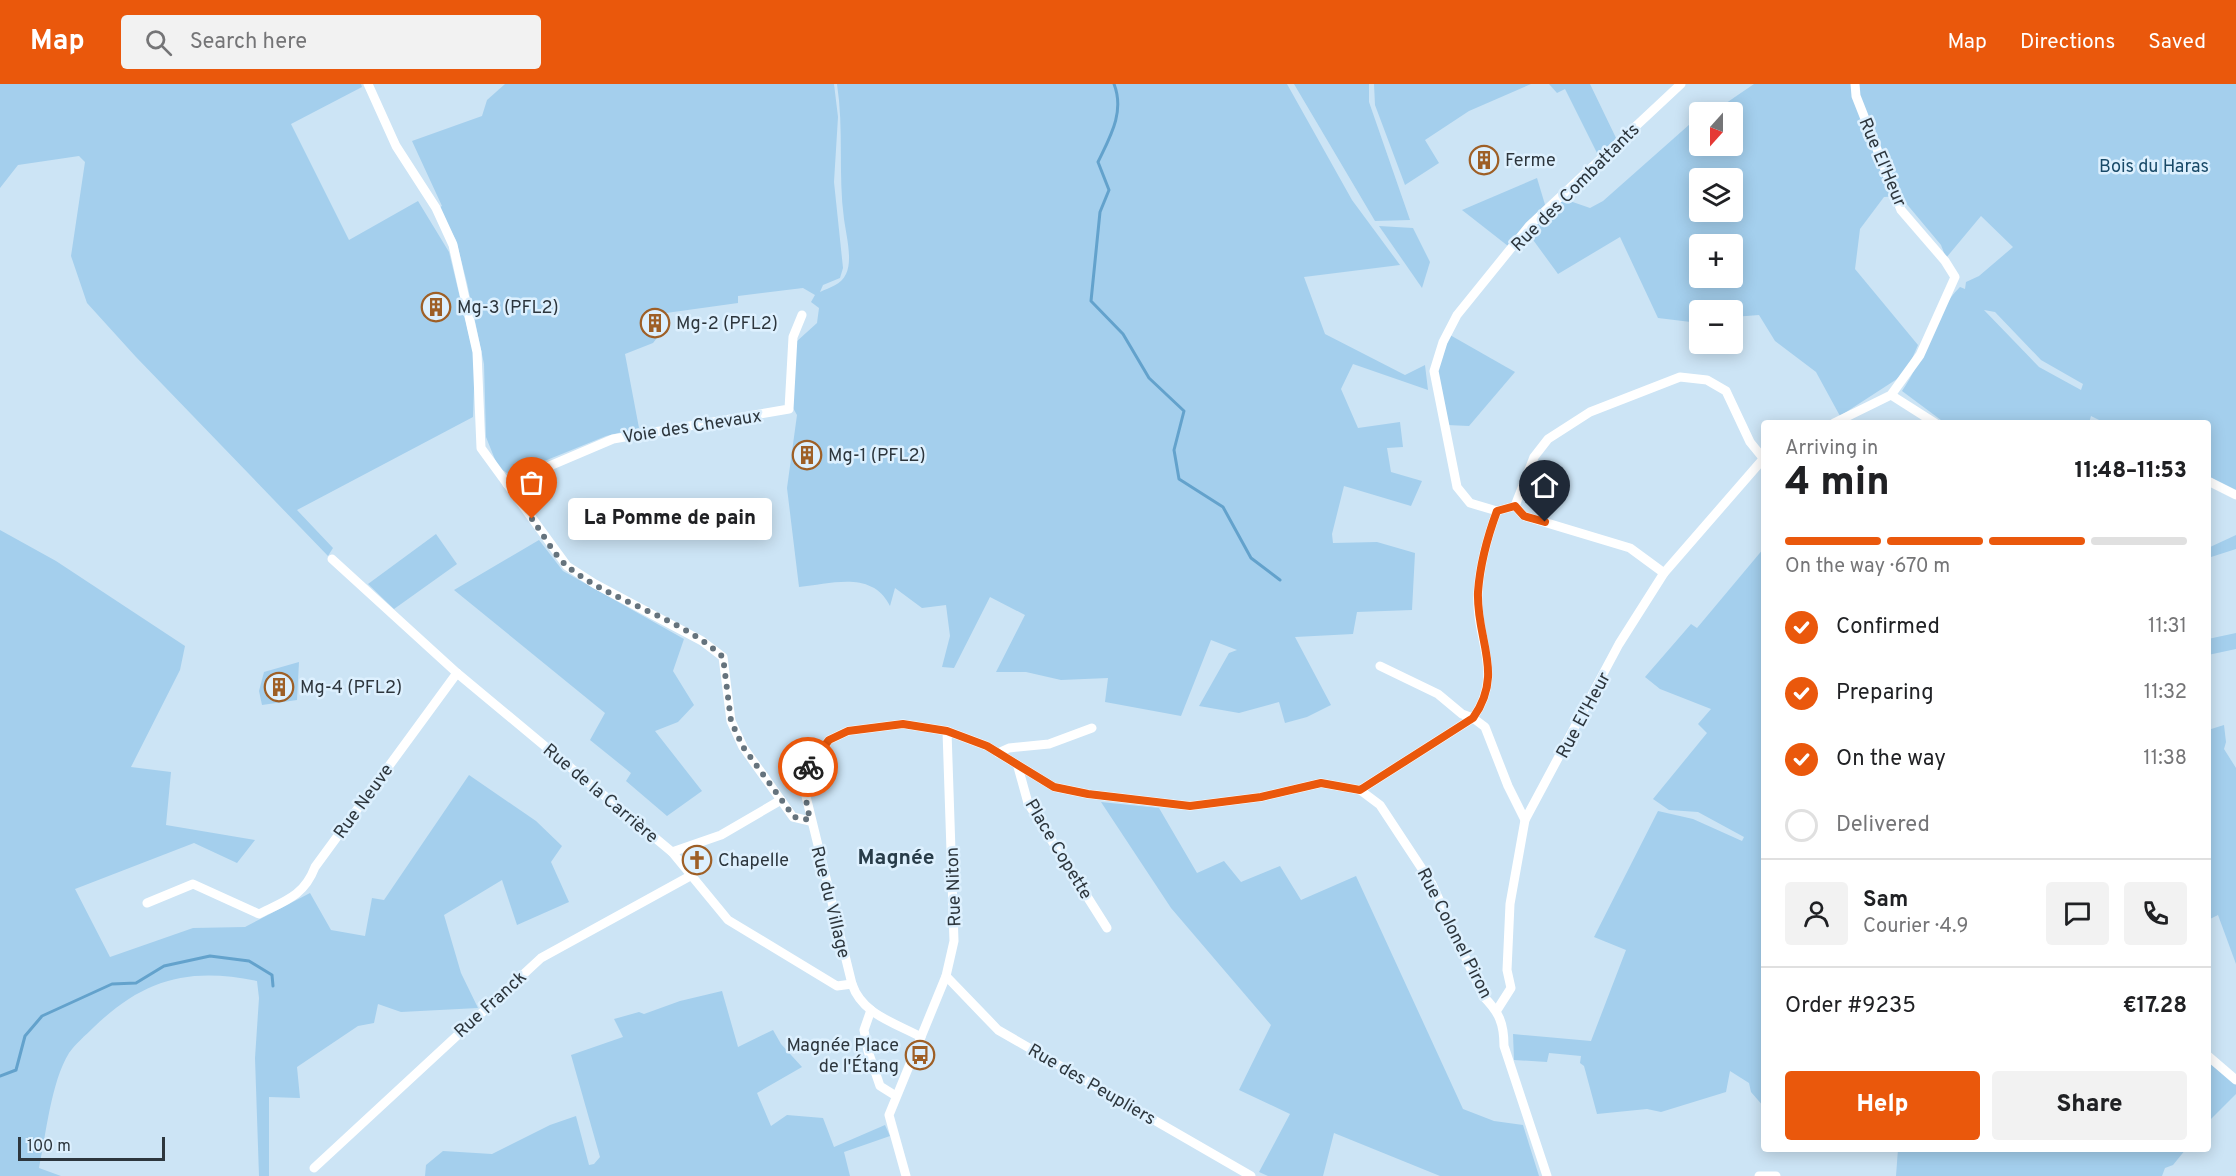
<!DOCTYPE html>
<html lang="en">
<head>
<meta charset="utf-8">
<style>
  :root { --surface:#fff; --page:#f2f2f2; --text:#202124; --muted:#757577; --line:#e0e0e0; --accent:#ea580c }
  body { margin:0; font-family:Overpass,sans-serif; background:var(--page); color:var(--text); height:100vh; display:flex; flex-direction:column; font-size:22px; white-space:nowrap }
  * { box-sizing:border-box; margin:0 }
  p { font-size:20px; color:var(--muted) }
  .icon { flex:none; width:33px; height:33px; fill:none; stroke:currentColor; stroke-width:2; stroke-linecap:round; stroke-linejoin:round }
  .map { position:relative; flex:1; overflow:hidden }
  .side { position:absolute; left:1761px; top:336px; width:450px; height:732px; display:flex; flex-direction:column; background:var(--surface); border-radius:6px; box-shadow:0 3px 15px #0003 }
  .side>* { flex:none }
  .needle { width:39px; rotate:201deg }
  .fabs { position:absolute; left:1689px; top:18px; display:grid; gap:12px }
  .fabs a { display:grid; place-items:center; width:54px; height:54px; border-radius:6px; background:var(--surface); box-shadow:0 3px 15px #0003; font-size:30px }
  .scale { position:absolute; left:18px; bottom:15px; width:147px; box-sizing:border-box; padding-left:6px; border:3px solid #2d363d; border-top:0; font-size:16px; line-height:21px; white-space:nowrap; color:#2d363d; -webkit-text-stroke:4px #ddf0fe; paint-order:stroke }
  .pin { position:absolute; display:grid; place-items:center; width:51px; height:51px; color:#fff; margin:-62px -26px; border-radius:50% 50% 50% 0; rotate:-45deg; box-shadow:0 0 6px #0007 }
  .pin .icon { rotate:45deg }
  .courier { position:absolute; display:grid; place-items:center; width:60px; height:60px; margin:-30px; border:4px solid #ea580c; border-radius:50%; background:#fff; color:#222; box-shadow:0 2px 8px #0007 }
  .bubble { position:absolute; height:42px; border-radius:6px; background:var(--surface); box-shadow:0 3px 15px #0003; font-size:20px; font-weight:800; line-height:42px; text-align:center }
  .summary em { font-style:normal; font-weight:800 }
  .summary div { display:flex; flex-direction:column-reverse }
  .summary { display:flex; align-items:center; justify-content:space-between; height:102px; padding:0 24px }
  h1 { font-size:39px; font-weight:800; line-height:45px }
  .bar { display:grid; grid-template-columns:repeat(4,1fr); gap:9px 6px; align-content:center; height:72px; padding:0 24px }
  .bar i { height:8px; border-radius:4px; background:var(--line) }
  .bar .selected { background:var(--accent) }
  .bar p { grid-column:span 4 }
  .line { display:flex; align-items:center; gap:15px; padding:0 24px; border-top:2px solid var(--line) }
  .line div { flex:1 }
  .round { display:grid; place-items:center; flex:none; width:63px; height:63px; border-radius:6px; background:var(--page) }
  ol { padding:0 24px; list-style:none }
  li { display:flex; align-items:center; gap:18px; height:66px }
  li p { margin-inline-start:auto }
  li .icon { padding:6px; border-radius:50%; background:var(--accent); color:#fff; stroke-width:4 }
  li:last-child { color:var(--muted) }
  li i { width:33px; height:33px; border:3px solid var(--line); border-radius:50% }
  .button { display:flex; gap:12px; margin-top:auto; padding:12px 24px }
  .button a { flex:1; height:69px; border-radius:6px; background:var(--accent); color:#fff; font-size:24px; font-weight:800; line-height:69px; text-align:center }
  .button a+a { background:var(--page); color:var(--text) }
  header { display:flex; align-items:center; gap:36px; box-sizing:border-box; height:84px; padding:0 30px; background:var(--accent); color:#fff }
  header strong { font-size:28px }
  nav { display:flex; gap:33px; margin-inline-start:auto; font-size:21px }
  .search { width:420px; height:54px; background:var(--page); display:flex; align-items:center; gap:15px; box-sizing:border-box; padding:0 21px; border-radius:6px; color:var(--muted); font-size:22px }
  .map>svg:first-child { display:block }
  .green { fill:#a4cfed; fill-rule:evenodd }
  .lines { fill:none; stroke-linecap:round; stroke-linejoin:round }
  .stream { stroke:#63a2cc; stroke-width:3 }
  .street { stroke:#fff; stroke-width:9 }
  .done { stroke:#65737d; stroke-width:6; stroke-dasharray:0 10.8 }
  .route { stroke:#ea580c; stroke-width:8 }
  .labels { text-anchor:middle; stroke-width:5; stroke-linejoin:round; paint-order:stroke }
  .poi-label { font-size:18px; fill:#2d363d; stroke:#ddf0fe; text-anchor:start }
  .street-label { font-size:18px; fill:#2d363d; stroke:#ddf0fe }
  .park-label { font-size:18px; fill:#194a68; stroke:#ddf0fe }
  .quarter-label { font-size:21px; font-weight:bold; fill:#283c49; stroke:#ddf0fe }
</style>
</head>
<body>
<header>
<strong>Map</strong>
<div class="search"><svg class="icon" aria-label="search" viewBox="0 0 24 24"><circle cx="10" cy="10" r="6"/><path d="M15 15l6 6"/></svg>Search here</div>
<nav><a>Map</a><a>Directions</a><a>Saved</a></nav>
</header>
<div class="map">
<svg width="2236" height="1092" viewBox="0 0 2236 1092">
  <rect width="100%" height="100%" fill="#cce4f5"/>
  <!-- green -->
  <g class="green">
    <path d="M0 0H361L362 3 291 40 349 156 418 117 449 168 475 276 473 333 297 426 333 464 328 472 136 273 87 219 71 172 85 78 79 72 18 81 0 104Z"/>
    <path d="M505 0H834L838 33 834 98 843 184 840 194 823 201 820 208C830 203 841 201 846 190 853 176 846 150 844 135 838 90 844 45 837 0H1287L1352 116 1400 181 1304 193 1325 250 1405 291 1425 281 1428 306 1353 280 1341 305 1358 344 1400 338 1403 363 1387 364 1391 388 1422 397 1411 422 1344 402 1332 450 1333 459 1377 458 1415 469 1412 526 1357 528 1353 550 1295 553 1331 621 1307 633 1285 639 1279 618 1239 629 1199 622 1229 569 1237 566 1211 556 1181 632 1105 618 1108 594 1061 596 1026 588H996L1025 531 990 513 954 584 942 583 950 552 946 521 922 524 895 504 890 522C872 486 832 500 799 503L787 404 797 331 793 324 796 258 817 239 819 224 811 218 815 211 803 204 738 212V219L659 230 664 245 653 259 625 270 639 344 606 352 510 391 498 383 486 353 484 280 467 199 456 156 438 124 442 122 412 57 482 32 487 16Z"/>
    <path d="M1294 0H1369V18L1410 136 1375 137Z"/>
    <path d="M1374 0H1531L1469 27 1425 56 1439 79 1405 101 1375 21Z"/>
    <path d="M1549 0H1590L1617 56 1599 73 1565 5 1557 9Z"/>
    <path d="M1754 0H2236V408L2208 392V339H2105L2091 332 2089 339H1945L1902 307C1925 275 1932 230 1960 203L1965 205 1966 198 1979 192 2013 163 1981 132 1946 174 1941 161 1900 112 1884 113 1860 145 1855 185 1918 261 1908 284 1897 295 1840 332 1816 288 1775 257 1759 231 1733 233 1732 226H1700L1699 239 1658 234 1620 153 1558 190 1528 149 1564 115 1590 124 1603 117 1690 40 1699 35 1700 62H1732V28H1713ZM1700 94H1732V128H1700ZM1700 160H1732V194H1700ZM1984 226 1995 228 2041 276 2083 300 2081 306 2039 283Z"/>
    <path d="M1537 94 1546 124 1508 162 1462 126Z"/>
    <path d="M1379 142 1413 144 1430 178 1422 204Z"/>
    <path d="M1450 251 1515 288 1469 342 1447 341 1437 285Z"/>
    <path d="M0 446 56 477 185 562 180 586 131 683 171 688 166 741 255 756 237 779 194 759 75 805 110 873 193 844 245 843 310 809 331 846 365 852 372 814 384 816 469 691 536 737 562 762 551 778 569 818 517 841 502 796 444 831 461 889 478 924 401 928 378 920 374 939 358 942 297 983 300 1014 269 1013V1092H259L255 974 259 914 257 897C189 883 144 895 94 943 86 951 75 960 69 969 51 998 46 1051 39 1084L61 1092H0Z"/>
    <path d="M436 450 457 480 394 525 368 500Z"/>
    <path d="M2236 451V465L2208 474V464Z"/>
    <path d="M539 456 563 487 684 555 673 587 694 621 678 638 655 647 702 707 667 732 626 697 631 689 590 656 605 629 454 506Z"/>
    <path d="M1764 464V1023L1751 1008 1749 999 1730 987 1726 1008 1661 1028 1647 1025 1597 1030 1584 982 1580 979 1581 972 1549 969 1547 978 1514 976 1513 950 1591 957 1626 866 1594 853 1658 727 1693 735 1742 757 1744 753 1698 728 1669 726 1653 715 1707 649 1698 640 1711 625 1660 605 1645 593 1691 540 1697 544Z"/>
    <path d="M2236 549V565L2208 571V555Z"/>
    <path d="M299 578 297 616 262 621 259 607 264 588Z"/>
    <path d="M2224 641 2226 658 2224 665 2236 684V880L2218 831 2208 836V646Z"/>
    <path d="M1101 718 1159 724 1197 789 1224 777 1241 798 1280 782 1301 816 1356 792 1463 1025 1494 1037 1523 1041 1539 1092H1440L1334 1049 1323 1092H1268L1259 1088 1290 1030 1239 1006 1271 941 1171 824Z"/>
    <path d="M722 907 738 963 773 946 781 960 802 983 757 1009 771 1042 787 1031 823 1034 834 1063 885 1041 890 1052 844 1068 850 1092H425L426 1081 443 1067 492 1070 550 1041 576 1032 589 1081 594 1080 600 1073 571 971 623 953 614 935 639 928 644 930 680 917Z"/>
    <path d="M2208 975 2236 1000V1010L2208 1038Z"/>
    <path d="M1898 1065H2186L2173 1081 2165 1084 2162 1092H1896Z"/>
  </g>
  <g class="lines">
    <!-- stream -->
    <g class="stream">
      <path d="M1114 0C1125 28 1110 53 1098 78L1109 106 1100 128 1091 217 1123 250 1149 294 1184 327 1174 366 1179 395 1223 423 1251 474 1280 496"/>
      <path d="M0 992 16 986 25 952 42 932 112 900 136 899 164 882 210 872 249 877 272 891 273 902"/>
    </g>
    <!-- street -->
    <g class="street">
      <path d="M368 0 396 62 436 124 453 161 477 268 481 364 567 482 595 500 702 557 723 573 731 637 743 663 793 733 810 737"/>
      <path d="M1891 311 1935 339"/>
      <path d="M1834 339 1891 311 1920 271 1955 193 1945 177 1901 126 1856 12 1855 0"/>
      <path d="M2208 397 2236 411"/>
      <path d="M507 400 613 355 789 325 793 253 802 231"/>
      <path d="M1515 422 1524 432 1630 464 1664 489"/>
      <path d="M1497 427 1515 422 1534 373 1548 355 1590 328 1680 293 1707 296 1726 307 1750 358 1763 374"/>
      <path d="M332 475 457 589 672 768 728 836 837 902 852 900"/>
      <path d="M1380 582 1438 610 1462 630 1473 634 1485 643 1508 702 1525 736"/>
      <path d="M998 669 1009 664 1049 660 1092 644"/>
      <path d="M1018 683 1028 719 1107 844"/>
      <path d="M1360 706 1473 634C1505 589 1475 556 1478 508 1480 480 1487 454 1497 427L1470 419 1457 403 1434 287 1443 258 1457 231 1529 142 1681 0"/>
      <path d="M672 768 721 751 781 716"/>
      <path d="M147 819 193 800 259 830C285 817 304 812 315 783L457 589"/>
      <path d="M946 892 998 946 1251 1092"/>
      <path d="M871 926 864 946 868 967 880 1002 896 1012"/>
      <path d="M1497 926 1511 904 1507 886 1510 820 1525 736 1619 560 1664 489 1764 374"/>
      <path d="M921 953C893 938 862 930 852 900L802 696 803 689 829 656 848 647 903 640 947 647 987 662 1054 703 1088 710 1190 722 1261 713 1321 699 1360 706 1380 721 1432 800 1483 912C1499 928 1504 939 1504 962L1547 1092"/>
      <path d="M2208 972 2236 996"/>
      <path d="M314 1084 541 874 692 791"/>
      <path d="M906 1092 889 1031 946 892 954 857 947 647"/>
      <path d="M1759 1092H1776"/>
    </g>
  </g>
  <g class="lines">
    <!-- done -->
    <path class="done" d="M532 435C543 450 554 471 568 483 615 520 679 532 723 573L731 637 743 663 794 733 810 736 802 696 808 683"/>
    <!-- route -->
    <path class="route" d="M808 683 829 656 848 647 903 640 947 647 987 662 1054 703 1088 710 1190 722 1261 713 1321 699 1360 706 1473 634C1505 589 1476 556 1478 508 1480 480 1487 454 1497 427L1515 422 1524 432 1545 438"/>
  </g>
  <!-- icons -->
  <defs>
    <g id="building-ring" transform="scale(1.5)"><circle r="9.5" fill="#ddf0fe" stroke="#9e5f26" stroke-width="1.5"/><path d="M-4-6H4V6H1V3H-1V6H-4ZM-2.5-4.3h1.7v1.8h-1.7ZM.8-4.3h1.7v1.8H.8ZM-2.5-1h1.7V.8h-1.7ZM.8-1h1.7V.8H.8Z" fill="#9e5f26"/></g>
    <g id="church-ring" transform="scale(1.5)"><circle r="9.5" fill="#ddf0fe" stroke="#9e5f26" stroke-width="1.5"/><path d="M-1.2-6h2.4v3.5h3.3v2.4h-3.3V6h-2.4V-.1h-3.3v-2.4h3.3Z" fill="#9e5f26"/></g>
    <g id="bus-ring" transform="scale(1.5)"><circle r="9.5" fill="#ddf0fe" stroke="#9e5f26" stroke-width="1.5"/><path d="M-5-6H5V4H4V6H2V4H-2V6H-4V4H-5ZM-3.5-4V0h7V-4ZM-3.5 1.2v1.5H-2V1.2ZM2 1.2v1.5H3.5V1.2Z" fill="#9e5f26"/></g>
  </defs>
  <g fill-rule="evenodd">
    <use href="#building-ring" x="1484" y="76"/>
    <use href="#building-ring" x="436" y="223"/>
    <use href="#building-ring" x="655" y="239"/>
    <use href="#building-ring" x="807" y="371"/>
    <use href="#building-ring" x="279" y="603"/>
    <use href="#church-ring" x="697" y="776"/>
    <use href="#bus-ring" x="920" y="971"/>
  </g>
  <g class="labels">
    <!-- poi labels -->
    <g class="poi-label">
      <text x="1505" y="82">Ferme</text>
      <text x="457" y="229">Mg-3 (PFL2)</text>
      <text x="676" y="245">Mg-2 (PFL2)</text>
      <text x="828" y="377">Mg-1 (PFL2)</text>
      <text x="300" y="609">Mg-4 (PFL2)</text>
      <text x="718" y="782">Chapelle</text>
      <text x="899" y="967" text-anchor="end">Magnée Place<tspan x="899" dy="21">de l'Étang</tspan></text>
    </g>
    <!-- street labels -->
    <g class="street-label">
      <text transform="translate(1883 78) rotate(67)" y="6">Rue El'Heur</text>
      <text transform="translate(1575 103) rotate(-45)" y="6">Rue des Combattants</text>
      <text transform="translate(692 342) rotate(-9)" y="6">Voie des Chevaux</text>
      <text transform="translate(1583 631) rotate(-62)" y="6">Rue El'Heur</text>
      <text transform="translate(601 709) rotate(40)" y="6">Rue de la Carrière</text>
      <text transform="translate(363 717) rotate(-54)" y="6">Rue Neuve</text>
      <text transform="translate(1059 765) rotate(59)" y="6">Place Copette</text>
      <text transform="translate(953 803) rotate(-92)" y="6">Rue Niton</text>
      <text transform="translate(831 818) rotate(76)" y="6">Rue du Village</text>
      <text transform="translate(1455 849) rotate(63)" y="6">Rue Colonel Piron</text>
      <text transform="translate(490 920) rotate(-42)" y="6">Rue Franck</text>
      <text transform="translate(1092 1000) rotate(30)" y="6">Rue des Peupliers</text>
    </g>
    <!-- park labels -->
    <g class="park-label">
      <text x="2154" y="88">Bois du Haras</text>
    </g>
    <!-- quarter labels -->
    <g class="quarter-label">
      <text x="896" y="780">Magnée</text>
    </g>
  </g>
</svg>
<div class="fabs">
<a><svg class="needle" viewBox="-14 -14 28 28"><path d="M0-13l5 13h-10z" fill="#e53935"/><path d="M0 13l5-13h-10z" fill="#757577"/></svg></a>
<a><svg class="icon" aria-label="layers" viewBox="0 0 24 24"><path d="M12 4l9 5-9 5-9-5zM3 14l9 5 9-5"/></svg></a>
<a>+</a>
<a>−</a>
</div>
<div class="scale">100 m</div>
<div class="pin" style="left:532px;top:435px;background:#ea580c"><svg class="icon" aria-label="bag" viewBox="0 0 24 24"><path d="M5 8h14l-1 12H6zM9 8a3 3 0 0 1 6 0"/></svg></div>
<div class="pin" style="left:1545px;top:438px;background:#1f2937"><svg class="icon" aria-label="home" viewBox="0 0 24 24"><path d="M3 11l9-7 9 7M6 9v11h12V9"/></svg></div>
<div class="courier" style="left:808px;top:683px"><svg class="icon" aria-label="bike" viewBox="0 0 24 24"><circle cx="6" cy="16" r="4"/><circle cx="18" cy="16" r="4"/><path d="M6 16l4-8h5l3 8M10 8l3 8H6M13 5h3"/></svg></div>
<div class="bubble" style="left:568px;top:414px;width:204px">La Pomme de pain</div>
<section class="side">
<div class="summary"><div><h1>4 min</h1><p>Arriving in</p></div><em>11:48–11:53</em></div>
<div class="bar"><i class="selected"></i><i class="selected"></i><i class="selected"></i><i></i><p>On the way · 670 m</p></div>
<ol>
<li><svg class="icon" aria-label="check" viewBox="0 0 24 24"><path d="M5 12l5 5 9-10"/></svg>Confirmed<p>11:31</p></li>
<li><svg class="icon" aria-label="check" viewBox="0 0 24 24"><path d="M5 12l5 5 9-10"/></svg>Preparing<p>11:32</p></li>
<li><svg class="icon" aria-label="check" viewBox="0 0 24 24"><path d="M5 12l5 5 9-10"/></svg>On the way<p>11:38</p></li>
<li><i></i>Delivered</li>
</ol>
<div class="line" style="height:108px"><a class="round"><svg class="icon" aria-label="person" viewBox="0 0 24 24"><circle cx="12" cy="8" r="4"/><path d="M4 21q1-7 8-7t8 7"/></svg></a><div><b>Sam</b><p>Courier · 4.9</p></div><a class="round"><svg class="icon" aria-label="chat" viewBox="0 0 24 24"><path d="M4 5h16v11H9l-5 4z"/></svg></a><a class="round"><svg class="icon" aria-label="phone" viewBox="0 0 24 24"><path d="M5 4h4l2 5-3 2q2 4 5 5l2-3 5 2v4C11 20 4 13 5 4z"/></svg></a></div>
<div class="line" style="height:78px"><div>Order #9235</div><b>€17.28</b></div>
<div class="button"><a>Help</a><a>Share</a></div>
</section>
</div>
</body>
</html>
